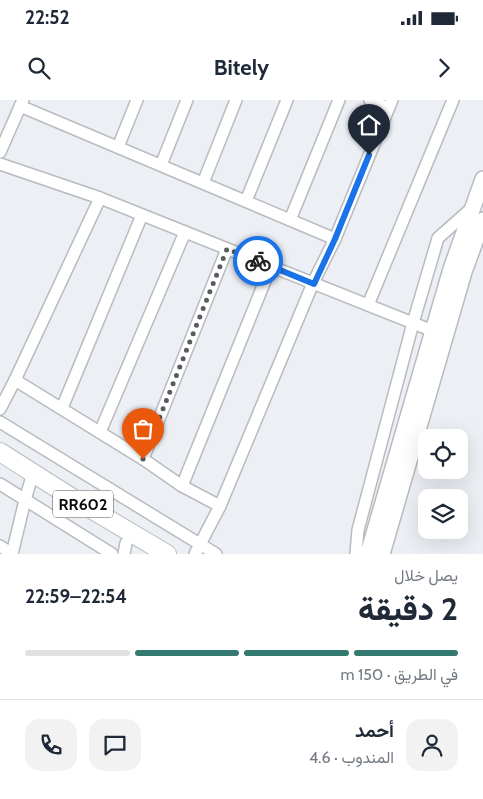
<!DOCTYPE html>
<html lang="ar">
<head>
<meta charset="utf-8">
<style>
  :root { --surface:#fff; --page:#f2f2f3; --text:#1f2937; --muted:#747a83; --line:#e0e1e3; --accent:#357a70 }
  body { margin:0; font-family:Cabin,Vazirmatn,sans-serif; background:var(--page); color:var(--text); direction:rtl; height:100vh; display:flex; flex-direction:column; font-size:19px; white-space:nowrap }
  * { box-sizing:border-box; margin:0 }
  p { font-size:16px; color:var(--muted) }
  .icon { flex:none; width:28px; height:28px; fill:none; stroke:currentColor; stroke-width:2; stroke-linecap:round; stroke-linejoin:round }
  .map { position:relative; height:454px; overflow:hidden; direction:ltr }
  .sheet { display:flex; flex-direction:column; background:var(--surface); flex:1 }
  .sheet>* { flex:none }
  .controls { position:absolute; left:418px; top:329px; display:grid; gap:10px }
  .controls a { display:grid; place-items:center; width:50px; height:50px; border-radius:10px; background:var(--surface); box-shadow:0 5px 20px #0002; font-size:25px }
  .pin { position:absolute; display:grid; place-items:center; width:42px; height:42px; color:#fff; margin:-51px -21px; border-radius:50% 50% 50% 0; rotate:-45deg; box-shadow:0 0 5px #0007 }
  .pin .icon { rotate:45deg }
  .courier { position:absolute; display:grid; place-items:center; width:50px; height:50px; margin:-25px; border:4px solid #1a73e8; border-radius:50%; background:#fff; color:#222; box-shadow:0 1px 6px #0007 }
  .overview em { font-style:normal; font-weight:800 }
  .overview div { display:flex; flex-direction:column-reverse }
  .overview { display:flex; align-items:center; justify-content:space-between; height:85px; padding:0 25px }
  h1 { font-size:32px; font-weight:800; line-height:38px }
  .bar { display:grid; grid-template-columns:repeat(4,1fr); gap:8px 5px; align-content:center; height:60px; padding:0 25px }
  .bar i { height:6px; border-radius:4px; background:var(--line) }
  .bar .current { background:var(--accent) }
  .bar p { grid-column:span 4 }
  .line { display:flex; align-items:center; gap:12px; padding:0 25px; border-top:1px solid var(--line) }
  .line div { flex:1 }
  .round { display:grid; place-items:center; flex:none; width:52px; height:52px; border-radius:15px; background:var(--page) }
  .status { display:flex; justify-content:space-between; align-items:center; height:35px; padding:0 25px; background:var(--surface); direction:ltr }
  .status svg { height:14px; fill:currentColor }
  header { display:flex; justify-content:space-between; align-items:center; height:65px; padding:0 25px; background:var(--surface); font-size:22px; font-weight:800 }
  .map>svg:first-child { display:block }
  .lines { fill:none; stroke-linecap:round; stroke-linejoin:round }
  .minor-casing { stroke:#b8bbc0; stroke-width:14 }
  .major-casing { stroke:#b8bbc0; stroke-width:18 }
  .highway-casing { stroke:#b8bbc0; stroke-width:20 }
  .minor { stroke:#fff; stroke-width:11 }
  .major { stroke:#fff; stroke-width:15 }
  .highway { stroke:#fff; stroke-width:18 }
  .done { stroke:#5a5b5e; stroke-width:5; stroke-dasharray:0 9 }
  .route { stroke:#1a73e8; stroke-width:6 }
  .labels { text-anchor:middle; stroke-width:4; stroke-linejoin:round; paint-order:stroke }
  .shield { fill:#fff; stroke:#545556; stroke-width:1 }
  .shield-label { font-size:16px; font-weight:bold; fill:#0b0c0d }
</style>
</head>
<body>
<div class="status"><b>22:52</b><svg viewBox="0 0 49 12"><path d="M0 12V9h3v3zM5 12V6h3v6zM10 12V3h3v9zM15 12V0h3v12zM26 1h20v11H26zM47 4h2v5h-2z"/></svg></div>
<header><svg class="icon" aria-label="forward" viewBox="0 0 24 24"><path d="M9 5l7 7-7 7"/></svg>Bitely<svg class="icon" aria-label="search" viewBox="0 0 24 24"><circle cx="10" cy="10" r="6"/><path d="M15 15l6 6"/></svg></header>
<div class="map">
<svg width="483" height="454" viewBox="0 0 483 454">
  <rect width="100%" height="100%" fill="#eceff4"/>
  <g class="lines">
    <!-- minor casing -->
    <g class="minor-casing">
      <g id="minor">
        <path d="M370 0C376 3 384 9 390 5"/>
        <path d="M20 6 335 139"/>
        <path d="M118 47 137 0"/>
        <path d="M0 52 23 0"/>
        <path d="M0 64 100 98 433 231"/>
        <path d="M161 65 187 0"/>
        <path d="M203 83 236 0"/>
        <path d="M246 101 287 0"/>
        <path d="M290 120 339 0"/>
        <path d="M368 205 453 0"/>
        <path d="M15 280 143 359 182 386 220 406"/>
        <path d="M62 308 142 115"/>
        <path d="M0 309 15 280 100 98"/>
        <path d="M0 322 216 454"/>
        <path d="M100 332 185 132"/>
        <path d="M143 359 227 149"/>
        <path d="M0 384 112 454"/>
        <path d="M182 386 271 166"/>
        <path d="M0 446 12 454 25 400 33 373"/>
        <path d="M124 454 126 443"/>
        <path d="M195 454 220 406 313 183 335 139 392 0"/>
        <path d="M356 454 358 430 413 223 438 138 473 107"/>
      </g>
    </g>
    <!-- major casing -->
    <g class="major-casing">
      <g id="major">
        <path d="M368 454 451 169 483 79"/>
        <path d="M382 454 464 172 483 120"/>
      </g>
    </g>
    <!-- highway casing -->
    <g class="highway-casing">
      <path id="highway" d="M0 352 74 399 167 454"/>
    </g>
    <!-- minor -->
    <use href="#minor" class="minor"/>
    <!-- major -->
    <use href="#major" class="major"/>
    <!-- highway -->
    <use href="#highway" class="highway"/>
  </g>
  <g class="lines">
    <!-- done -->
    <path class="done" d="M143 359 227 149 258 161"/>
    <!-- route -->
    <path class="route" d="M258 161 314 184 335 139 369 55"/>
  </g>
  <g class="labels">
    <!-- shield labels -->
    <rect class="shield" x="53" y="390.5" width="60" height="27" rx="4"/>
    <g class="shield-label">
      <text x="83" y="410">RR602</text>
    </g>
  </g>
</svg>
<div class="controls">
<a><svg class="icon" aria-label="locate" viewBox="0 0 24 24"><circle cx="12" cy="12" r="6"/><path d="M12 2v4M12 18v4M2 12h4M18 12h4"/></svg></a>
<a><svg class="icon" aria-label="layers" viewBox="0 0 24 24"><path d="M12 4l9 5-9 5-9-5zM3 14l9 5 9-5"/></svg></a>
</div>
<div class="pin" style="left:143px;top:359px;background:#ea580c"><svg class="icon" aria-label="bag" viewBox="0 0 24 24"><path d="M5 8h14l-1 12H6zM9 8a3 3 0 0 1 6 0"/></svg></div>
<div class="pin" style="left:369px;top:55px;background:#1f2937"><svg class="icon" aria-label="home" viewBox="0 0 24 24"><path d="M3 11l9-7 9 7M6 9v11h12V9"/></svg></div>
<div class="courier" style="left:258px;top:161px"><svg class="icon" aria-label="bike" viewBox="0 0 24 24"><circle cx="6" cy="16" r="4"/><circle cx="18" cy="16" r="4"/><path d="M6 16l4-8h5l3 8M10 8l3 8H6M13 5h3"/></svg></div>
</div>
<section class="sheet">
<div class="overview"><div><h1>2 دقيقة</h1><p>يصل خلال</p></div><em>22:54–22:59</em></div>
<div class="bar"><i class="current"></i><i class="current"></i><i class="current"></i><i></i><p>في الطريق · 150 m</p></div>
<div class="line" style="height:90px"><a class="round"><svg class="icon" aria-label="person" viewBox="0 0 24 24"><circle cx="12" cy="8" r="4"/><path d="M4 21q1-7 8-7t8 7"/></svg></a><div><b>أحمد</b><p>المندوب · 4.6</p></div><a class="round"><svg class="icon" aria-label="chat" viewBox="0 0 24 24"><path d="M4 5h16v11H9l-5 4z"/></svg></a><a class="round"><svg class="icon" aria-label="phone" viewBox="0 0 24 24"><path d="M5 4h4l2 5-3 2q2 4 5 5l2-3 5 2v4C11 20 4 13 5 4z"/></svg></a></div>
</section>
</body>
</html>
